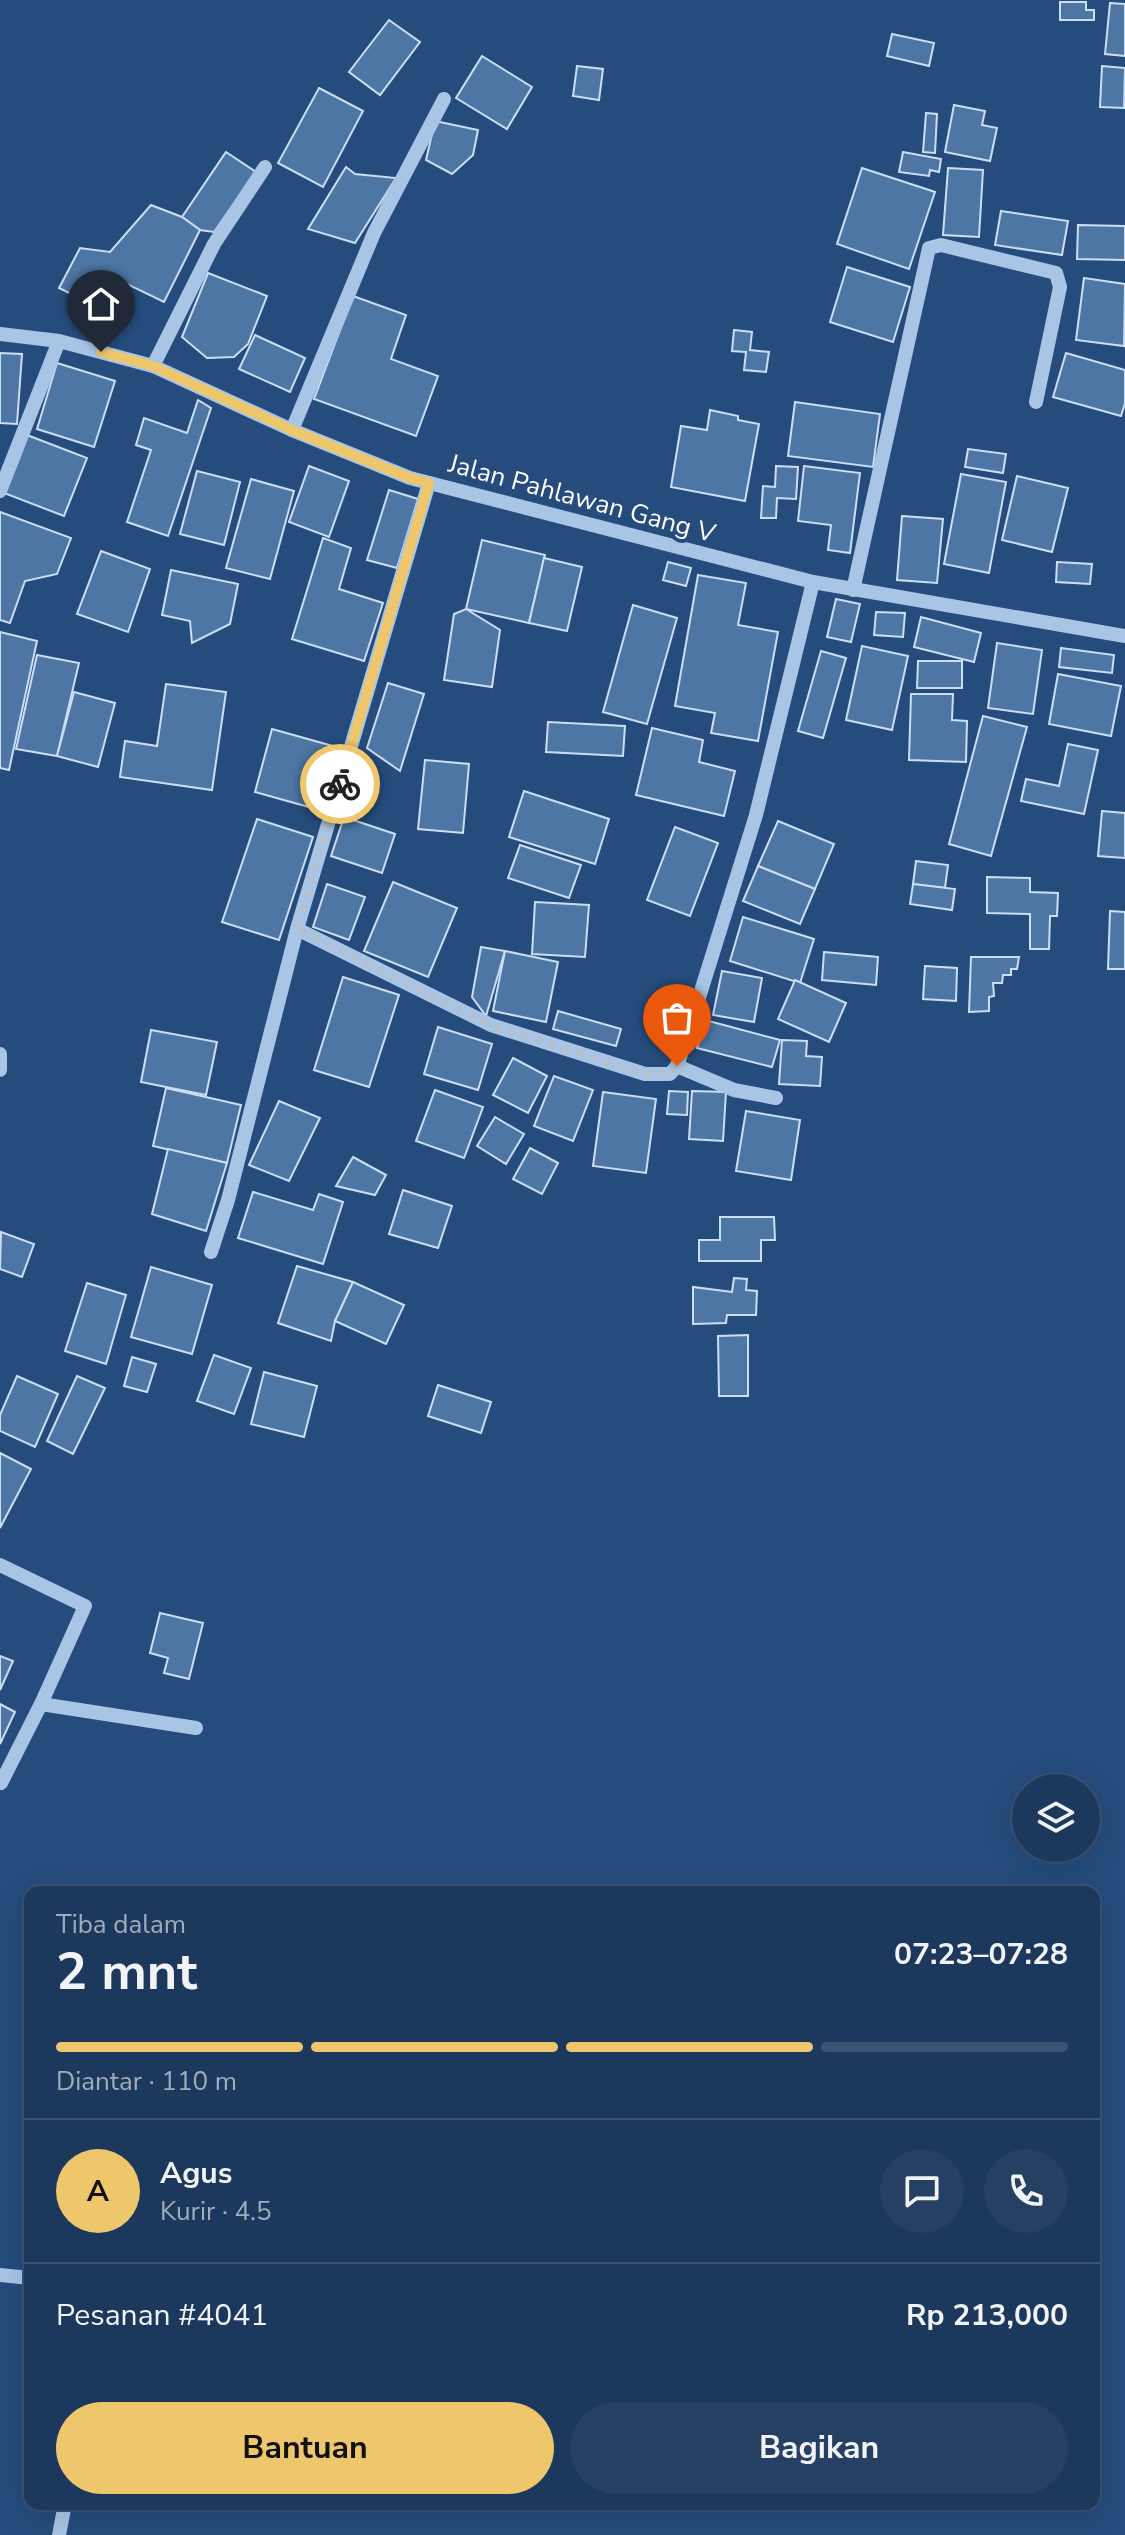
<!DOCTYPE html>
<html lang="id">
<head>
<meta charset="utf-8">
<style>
  :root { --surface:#1c395d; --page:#254063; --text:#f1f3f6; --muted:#a0acbc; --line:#3a5372; --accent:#eec76d }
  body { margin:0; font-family:"Nunito Sans",sans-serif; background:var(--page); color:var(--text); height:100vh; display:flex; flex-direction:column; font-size:30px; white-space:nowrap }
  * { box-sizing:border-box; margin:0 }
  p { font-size:26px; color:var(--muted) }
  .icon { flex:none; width:44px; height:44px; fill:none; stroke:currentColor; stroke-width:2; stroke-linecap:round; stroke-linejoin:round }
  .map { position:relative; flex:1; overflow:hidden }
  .drawer { position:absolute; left:24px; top:1886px; width:1076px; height:624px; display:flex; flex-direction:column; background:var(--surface); border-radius:16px; box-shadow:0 8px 32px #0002,0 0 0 2px var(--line) }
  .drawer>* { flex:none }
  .tools { position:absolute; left:1012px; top:1774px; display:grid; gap:16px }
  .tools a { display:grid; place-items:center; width:88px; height:88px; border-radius:50%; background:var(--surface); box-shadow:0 8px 32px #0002,0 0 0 2px var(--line); font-size:40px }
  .pin { position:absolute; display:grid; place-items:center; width:68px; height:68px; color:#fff; margin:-82px -34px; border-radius:50% 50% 50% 0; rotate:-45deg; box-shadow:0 0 8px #0007 }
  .pin .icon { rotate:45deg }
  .courier { position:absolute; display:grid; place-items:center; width:80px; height:80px; margin:-40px; border:6px solid #eec76d; border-radius:50%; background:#fff; color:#222; box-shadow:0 2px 10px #0007 }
  .summary em { font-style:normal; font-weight:700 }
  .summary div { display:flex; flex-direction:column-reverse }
  .summary { display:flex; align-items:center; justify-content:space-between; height:136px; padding:0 32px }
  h1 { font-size:52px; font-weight:700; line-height:60px }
  .bar { display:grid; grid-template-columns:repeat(4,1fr); gap:12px 8px; align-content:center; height:96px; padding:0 32px }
  .bar i { height:10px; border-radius:6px; background:var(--line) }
  .bar .active { background:var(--accent) }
  .bar p { grid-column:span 4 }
  .line { display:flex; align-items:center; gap:20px; padding:0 32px; border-top:2px solid var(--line) }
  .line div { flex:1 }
  .round { display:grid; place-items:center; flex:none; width:84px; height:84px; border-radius:42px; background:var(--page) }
  .cta { display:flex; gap:16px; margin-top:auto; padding:16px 32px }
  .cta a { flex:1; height:92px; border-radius:48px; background:var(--accent); color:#111; font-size:32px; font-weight:700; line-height:92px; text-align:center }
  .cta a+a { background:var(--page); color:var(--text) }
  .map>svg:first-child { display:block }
  .building { fill:#4d76a4; stroke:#ccdef4; stroke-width:2 }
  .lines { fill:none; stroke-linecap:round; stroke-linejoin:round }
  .minor { stroke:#a9c5e5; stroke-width:14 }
  .done { stroke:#b3c0d1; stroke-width:8; stroke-dasharray:0 14.4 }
  .route { stroke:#eec76d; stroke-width:10 }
  .labels { text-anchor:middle; stroke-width:8; stroke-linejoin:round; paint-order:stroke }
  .street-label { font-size:26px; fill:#fff; stroke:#254c7c }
</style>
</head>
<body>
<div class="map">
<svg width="1125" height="2535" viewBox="0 0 1125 2535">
  <rect width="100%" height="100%" fill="#254c7c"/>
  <!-- building -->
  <g class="building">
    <path d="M1060 2H1086V10H1094V20H1060Z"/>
    <path d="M1110 3 1125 4V56L1105 54Z"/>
    <path d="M389 20 420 42 380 95 349 72Z"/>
    <path d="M892 34 934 43 929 66 887 56Z"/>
    <path d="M482 56 532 87 507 129 456 98Z"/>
    <path d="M577 66 603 69 599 100 573 96Z"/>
    <path d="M1102 66 1125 68 1124 108 1100 107Z"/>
    <path d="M319 88 363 111 323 187 278 163Z"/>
    <path d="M954 105 985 111 982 125 997 128 990 161 945 152Z"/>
    <path d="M926 113 937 114 935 153 923 152Z"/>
    <path d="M435 121 478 130 473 155 452 174 426 160Z"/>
    <path d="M226 152 256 172 214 232 200 230 182 217Z"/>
    <path d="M903 152 941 159 939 172 930 170 929 176 899 172Z"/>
    <path d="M346 167 355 174 396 178 355 243 308 229Z"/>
    <path d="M862 168 935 192 909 269 837 244Z"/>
    <path d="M948 168 983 170 979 237 943 235Z"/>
    <path d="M151 205 182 217 200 230 164 302 121 281 106 311 59 288 80 248 110 252Z"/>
    <path d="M1001 211 1068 221 1062 255 995 245Z"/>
    <path d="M1078 225 1125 226V260L1077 259Z"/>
    <path d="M847 267 910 287 893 342 830 322Z"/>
    <path d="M208 273 267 296 248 344 234 357 207 358 182 337Z"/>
    <path d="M1084 278 1125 284 1124 346 1076 340Z"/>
    <path d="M353 296 406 315 391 359 438 376 416 436 314 399Z"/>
    <path d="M734 330 752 332 750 350 769 352 766 372 744 370 746 352 732 351Z"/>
    <path d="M255 335 305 358 290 392 239 369Z"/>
    <path d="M0 353 22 354 17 424 0 423Z"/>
    <path d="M1066 353 1125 370V403L1121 416 1053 397Z"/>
    <path d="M57 363 115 381 94 447 37 429Z"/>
    <path d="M198 400 211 408 168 536 127 522 151 450 136 445 144 418 187 433Z"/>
    <path d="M795 402 880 414 873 467 788 456Z"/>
    <path d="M710 410 738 416V420L759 424 745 501 671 487 681 426 707 430Z"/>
    <path d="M27 435 87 458 64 516 4 493Z"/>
    <path d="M968 449 1006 454 1003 473 965 467Z"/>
    <path d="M309 466 349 481 329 537 289 522Z"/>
    <path d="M776 466 798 467 796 499 777 498 776 518H761L763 486 775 487Z"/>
    <path d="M804 466 860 473 850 553 828 550 831 525 798 521Z"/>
    <path d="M197 471 240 482 224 545 180 534Z"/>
    <path d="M961 474 1006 482 989 573 944 564Z"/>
    <path d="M1017 476 1068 488 1052 552 1002 540Z"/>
    <path d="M251 479 294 491 270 579 226 568Z"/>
    <path d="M389 490 418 499 397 568 367 560Z"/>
    <path d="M0 512 71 538 57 574 25 581 10 623 0 620Z"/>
    <path d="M902 516 943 519 937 583 897 580Z"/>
    <path d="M323 538 351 548 339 589 383 603 364 661 292 639Z"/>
    <path d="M482 540 545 555 529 623 466 609Z"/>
    <path d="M101 551 150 569 128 632 77 614Z"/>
    <path d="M544 558 582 567 567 631 529 623Z"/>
    <path d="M668 562 691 568 686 586 663 580Z"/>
    <path d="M1057 562 1092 564 1090 584 1056 582Z"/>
    <path d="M171 570 238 584 230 624 192 643 190 621 162 615Z"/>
    <path d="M698 575 746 583 738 625 778 632 758 741 711 733 715 713 675 706Z"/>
    <path d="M836 599 860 604 851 642 827 637Z"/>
    <path d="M633 605 677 618 647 724 603 712Z"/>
    <path d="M466 609 500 630 492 687 444 680 454 614Z"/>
    <path d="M876 612 905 613 903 637 874 635Z"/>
    <path d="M921 617 981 633 974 662 914 647Z"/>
    <path d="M0 632 37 641 9 770 0 768Z"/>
    <path d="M997 643 1042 650 1033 714 988 708Z"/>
    <path d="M862 646 908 656 892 730 846 720Z"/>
    <path d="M1061 648 1114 655 1112 673 1059 667Z"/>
    <path d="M821 651 846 658 823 738 798 731Z"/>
    <path d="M37 655 79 663 57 756 16 749Z"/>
    <path d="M918 661H962V688H917Z"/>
    <path d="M1058 674 1121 686 1111 736 1049 724Z"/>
    <path d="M388 683 424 694 400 771 367 748Z"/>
    <path d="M166 684 226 692 212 790 120 777 125 741 157 746Z"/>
    <path d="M74 692 115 703 98 767 57 756Z"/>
    <path d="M911 694H953L952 720 967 721 966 762 909 760Z"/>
    <path d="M983 716 1027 727 991 856 949 844Z"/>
    <path d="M548 722 625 726 623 756 546 752Z"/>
    <path d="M652 728 703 740 699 762 735 771 724 816 636 795Z"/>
    <path d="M272 729 340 748 323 811 255 792Z"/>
    <path d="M1068 744 1098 750 1084 814 1021 801 1026 779 1059 786Z"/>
    <path d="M425 760 469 764 463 833 418 829Z"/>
    <path d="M524 791 609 819 595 864 509 837Z"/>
    <path d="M1102 811 1125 813V858L1098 856Z"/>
    <path d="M344 817 395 834 382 873 331 856Z"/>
    <path d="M257 819 313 837 279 940 222 922Z"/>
    <path d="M778 821 834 844 815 889 758 866Z"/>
    <path d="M675 827 718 843 690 916 647 900Z"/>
    <path d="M520 845 581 865 569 898 508 878Z"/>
    <path d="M916 861 948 865 945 888 913 884Z"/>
    <path d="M758 866 815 889 800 924 743 901Z"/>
    <path d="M987 877 1030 878V892L1058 893 1057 916H1050L1049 949H1030V914L987 913Z"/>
    <path d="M393 882 457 908 428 977 364 951Z"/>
    <path d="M327 884 365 897 349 940 313 927Z"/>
    <path d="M913 884 955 889 952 910 910 904Z"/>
    <path d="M535 902 589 905 585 957 532 954Z"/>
    <path d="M1110 911 1125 912V969H1108Z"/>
    <path d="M743 917 814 939 800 983 730 961Z"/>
    <path d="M481 947 505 951 486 1016 472 997Z"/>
    <path d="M505 951 558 962 546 1022 493 1011Z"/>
    <path d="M824 952 878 957 876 985 822 980Z"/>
    <path d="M971 957H1019L1017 969H1011V975H1003L1002 983H993L994 996 989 997V1011L969 1012Z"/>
    <path d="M925 966 957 968 956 1001 923 999Z"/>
    <path d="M722 971 762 978 754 1022 713 1015Z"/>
    <path d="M343 977 399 995 369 1087 314 1070Z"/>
    <path d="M795 980 846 1003 829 1042 778 1019Z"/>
    <path d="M558 1011 621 1029 616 1046 553 1029Z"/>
    <path d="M705 1020 780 1040 772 1067 697 1048Z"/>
    <path d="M438 1027 492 1044 478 1090 424 1074Z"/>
    <path d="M151 1030 217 1042 206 1095 141 1082Z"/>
    <path d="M782 1040 807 1041 806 1056 822 1057 820 1086 779 1084Z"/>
    <path d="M513 1058 547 1076 528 1113 493 1095Z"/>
    <path d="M554 1076 593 1090 573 1141 534 1126Z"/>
    <path d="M166 1088 241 1105 227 1163 153 1146Z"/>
    <path d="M435 1090 483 1107 464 1158 416 1141Z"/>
    <path d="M669 1091 688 1092 687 1115 667 1114Z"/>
    <path d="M692 1091 726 1092 723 1141 689 1139Z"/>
    <path d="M603 1092 656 1099 646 1173 593 1166Z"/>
    <path d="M279 1101 320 1118 289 1181 249 1165Z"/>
    <path d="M746 1111 800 1120 791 1180 736 1171Z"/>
    <path d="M495 1117 524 1134 506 1164 477 1146Z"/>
    <path d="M530 1148 558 1163 542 1194 513 1179Z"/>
    <path d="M168 1149 227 1163 206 1231 152 1214Z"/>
    <path d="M353 1157 386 1175 375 1195 336 1186Z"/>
    <path d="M403 1190 452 1206 438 1248 389 1234Z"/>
    <path d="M253 1192 313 1210 319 1194 343 1202 323 1264 238 1238Z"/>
    <path d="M720 1217H774L775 1240H761V1261H699V1240H720Z"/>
    <path d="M1 1232 34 1244 22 1277 0 1269Z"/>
    <path d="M297 1266 353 1282 335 1321 331 1341 278 1323Z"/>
    <path d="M151 1267 212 1285 192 1354 131 1337Z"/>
    <path d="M734 1278 747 1279 746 1290 757 1291 756 1315H727L726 1323 693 1324V1287L732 1292Z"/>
    <path d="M353 1282 404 1305 386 1344 335 1321Z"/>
    <path d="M87 1283 126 1295 106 1364 65 1351Z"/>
    <path d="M748 1335V1396H719L718 1336Z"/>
    <path d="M214 1355 251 1368 234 1414 197 1401Z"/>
    <path d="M132 1357 156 1364 147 1392 124 1386Z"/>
    <path d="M264 1372 317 1386 304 1437 251 1424Z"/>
    <path d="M17 1376 58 1394 35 1447 0 1431V1415Z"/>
    <path d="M77 1376 105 1388 73 1454 47 1441Z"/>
    <path d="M438 1385 491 1402 481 1433 428 1416Z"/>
    <path d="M0 1453 31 1469 0 1528Z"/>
    <path d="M160 1613 203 1623 189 1679 164 1673 168 1658 150 1653Z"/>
    <path d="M0 1656 13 1661 0 1690Z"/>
    <path d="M0 1704 15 1712 0 1744Z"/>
  </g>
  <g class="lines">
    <!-- minor -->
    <g class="minor">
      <path d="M0 334 59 341 153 366 292 430 410 478 813 582 1125 636"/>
      <path d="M153 366 214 244 265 167"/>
      <path d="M292 430 374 233 444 99"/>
      <path d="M0 491 59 341"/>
      <path d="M853 590 929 248 941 245 1056 273 1060 287 1036 402"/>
      <path d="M297 929 491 1025 645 1074H670L677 1066 687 1036 756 815 813 582"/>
      <path d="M0 1054V1070"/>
      <path d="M677 1066 734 1090 776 1098"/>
      <path d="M211 1252 228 1200 297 929 429 483"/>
      <path d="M0 1565 85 1606 41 1704 196 1728"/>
      <path d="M1 1783 41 1704"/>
      <path d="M0 2275 30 2278"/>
      <path d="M59 2535 65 2504"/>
    </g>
  </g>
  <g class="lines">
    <!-- done -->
    <path class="done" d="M340 784 297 929 491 1025 645 1074H670L677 1066"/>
    <!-- route -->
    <path class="route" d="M101 352 153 366 292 430 410 478 429 483 340 784"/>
  </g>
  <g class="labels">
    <!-- street labels -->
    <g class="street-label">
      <text transform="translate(582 498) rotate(15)" y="9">Jalan Pahlawan Gang V</text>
    </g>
  </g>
</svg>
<div class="tools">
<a><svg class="icon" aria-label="layers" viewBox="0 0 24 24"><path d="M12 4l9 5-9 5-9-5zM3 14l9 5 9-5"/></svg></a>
</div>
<div class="pin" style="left:677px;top:1066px;background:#ea580c"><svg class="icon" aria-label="bag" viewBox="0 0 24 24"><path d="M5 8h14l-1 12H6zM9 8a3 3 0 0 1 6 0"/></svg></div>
<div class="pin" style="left:101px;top:352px;background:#1f2937"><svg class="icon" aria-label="home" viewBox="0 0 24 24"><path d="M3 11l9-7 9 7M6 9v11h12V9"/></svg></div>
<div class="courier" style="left:340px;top:784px"><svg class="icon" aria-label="bike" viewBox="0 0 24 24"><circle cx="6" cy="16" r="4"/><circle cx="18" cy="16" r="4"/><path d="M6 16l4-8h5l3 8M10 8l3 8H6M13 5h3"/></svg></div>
<section class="drawer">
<div class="summary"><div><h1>2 mnt</h1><p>Tiba dalam</p></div><em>07:23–07:28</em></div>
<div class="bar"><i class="active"></i><i class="active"></i><i class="active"></i><i></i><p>Diantar · 110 m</p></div>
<div class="line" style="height:144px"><b class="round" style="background:var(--accent);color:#111">A</b><div><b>Agus</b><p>Kurir · 4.5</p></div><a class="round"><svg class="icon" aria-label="chat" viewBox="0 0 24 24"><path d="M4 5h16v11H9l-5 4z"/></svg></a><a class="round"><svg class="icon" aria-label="phone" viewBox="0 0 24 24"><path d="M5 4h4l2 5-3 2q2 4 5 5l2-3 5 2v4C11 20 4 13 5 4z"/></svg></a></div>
<div class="line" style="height:104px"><div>Pesanan #4041</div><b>Rp 213,000</b></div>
<div class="cta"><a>Bantuan</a><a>Bagikan</a></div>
</section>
</div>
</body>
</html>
